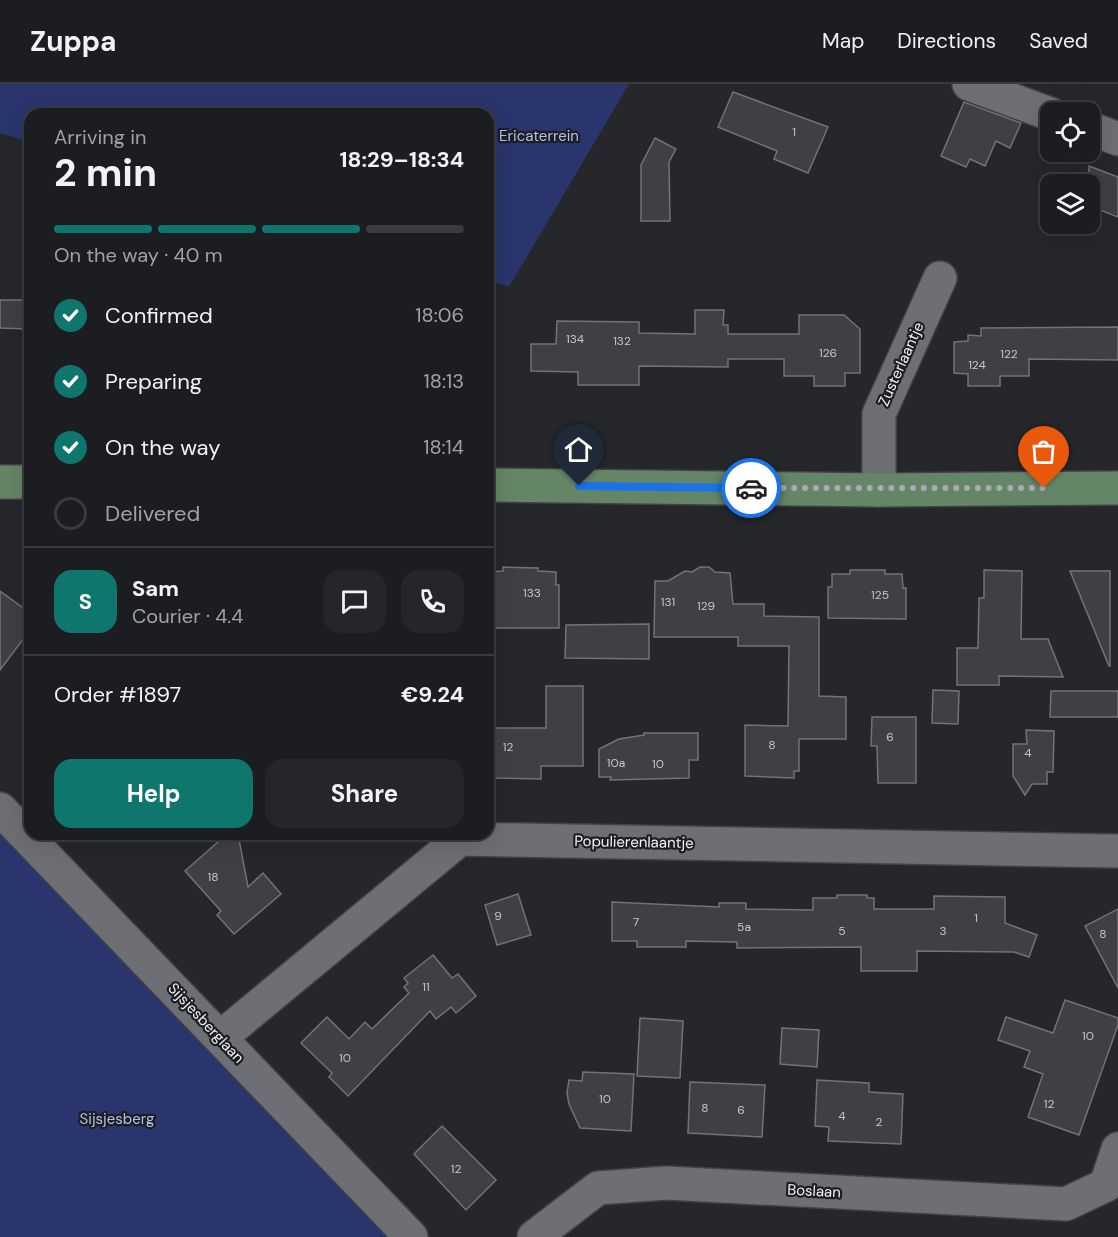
<!DOCTYPE html>
<html lang="en">
<head>
<meta charset="utf-8">
<style>
  :root { --surface:#1c1d20; --page:#252629; --text:#f1f3f6; --muted:#a0a2a5; --line:#3a3b3e; --accent:#0f766e }
  body { margin:0; font-family:"DM Sans",sans-serif; background:var(--page); color:var(--text); height:100vh; display:flex; flex-direction:column; font-size:22px; white-space:nowrap }
  * { box-sizing:border-box; margin:0 }
  p { font-size:20px; color:var(--muted) }
  .icon { flex:none; width:33px; height:33px; fill:none; stroke:currentColor; stroke-width:2; stroke-linecap:round; stroke-linejoin:round }
  .map { position:relative; flex:1; overflow:hidden }
  .sheet { position:absolute; left:24px; top:24px; width:470px; height:732px; display:flex; flex-direction:column; background:var(--surface); border-radius:18px; box-shadow:0 6px 24px #0002,0 0 0 2px var(--line) }
  .sheet>* { flex:none }
  .tools { position:absolute; left:1040px; top:18px; display:grid; gap:12px }
  .tools a { display:grid; place-items:center; width:60px; height:60px; border-radius:12px; background:var(--surface); box-shadow:0 6px 24px #0002,0 0 0 2px var(--line); font-size:30px }
  .pin { position:absolute; display:grid; place-items:center; width:51px; height:51px; color:#fff; margin:-62px -26px; border-radius:50% 50% 50% 0; rotate:-45deg; box-shadow:0 0 6px #0007 }
  .pin .icon { rotate:45deg }
  .courier { position:absolute; display:grid; place-items:center; width:60px; height:60px; margin:-30px; border:4px solid #1a73e8; border-radius:50%; background:#fff; color:#222; box-shadow:0 2px 8px #0007 }
  .head em { font-style:normal; font-weight:700 }
  .head div { display:flex; flex-direction:column-reverse }
  .head { display:flex; align-items:center; justify-content:space-between; height:102px; padding:0 30px }
  h1 { font-size:39px; font-weight:700; line-height:45px }
  .bar { display:grid; grid-template-columns:repeat(4,1fr); gap:9px 6px; align-content:center; height:72px; padding:0 30px }
  .bar i { height:8px; border-radius:4px; background:var(--line) }
  .bar .current { background:var(--accent) }
  .bar p { grid-column:span 4 }
  .line { display:flex; align-items:center; gap:15px; padding:0 30px; border-top:2px solid var(--line) }
  .line div { flex:1 }
  .round { display:grid; place-items:center; flex:none; width:63px; height:63px; border-radius:18px; background:var(--page) }
  ol { padding:0 30px; list-style:none }
  li { display:flex; align-items:center; gap:18px; height:66px }
  li p { margin-inline-start:auto }
  li .icon { padding:6px; border-radius:50%; background:var(--accent); color:#fff; stroke-width:4 }
  li:last-child { color:var(--muted) }
  li i { width:33px; height:33px; border:3px solid var(--line); border-radius:50% }
  .action { display:flex; gap:12px; margin-top:auto; padding:12px 30px }
  .action a { flex:1; height:69px; border-radius:18px; background:var(--accent); color:#fff; font-size:24px; font-weight:700; line-height:69px; text-align:center }
  .action a+a { background:var(--page); color:var(--text) }
  header { display:flex; align-items:center; gap:36px; box-sizing:border-box; height:84px; padding:0 30px; background:var(--surface); border-bottom:2px solid var(--line) }
  header strong { font-size:28px }
  nav { display:flex; gap:33px; margin-inline-start:auto; font-size:21px }
  .map>svg:first-child { display:block }
  .park { fill:#2a356d }
  .building { fill:#3e4044; stroke:#717378; stroke-width:1.5 }
  .lines { fill:none; stroke-linecap:round; stroke-linejoin:round }
  .minor-casing { stroke:#414246; stroke-width:36 }
  .major-casing { stroke:#414246; stroke-width:36 }
  .minor { stroke:#6d6f74; stroke-width:33 }
  .major { stroke:#658567; stroke-width:33 }
  .done { stroke:#abacaf; stroke-width:6; stroke-dasharray:0 10.8 }
  .route { stroke:#1a73e8; stroke-width:8 }
  .labels { text-anchor:middle; stroke-width:4.5; stroke-linejoin:round; paint-order:stroke }
  .number-label { font-size:12px; fill:#c5c6ca }
  .park-label { font-size:15px; fill:#b4c0eb; stroke:#1c1e22 }
  .street-label { font-size:15px; fill:#f2f3f6; stroke:#1c1e22 }
</style>
</head>
<body>
<header>
<strong>Zuppa</strong>
<nav><a>Map</a><a>Directions</a><a>Saved</a></nav>
</header>
<div class="map">
<svg width="1118" height="1153" viewBox="0 0 1118 1153">
  <rect width="100%" height="100%" fill="#26272b"/>
  <!-- park -->
  <g class="park">
    <path d="M0 0H629L509 203 488 196V30H30V58L0 49Z"/>
    <path d="M0 745 405 1153H0Z"/>
  </g>
  <!-- building -->
  <g class="building">
    <path d="M733 8 828 43 808 89 774 75 777 67 718 43Z"/>
    <path d="M964 18 1021 39 1010 64 996 57 985 82 970 75 966 83 941 72Z"/>
    <path d="M655 54 676 65 669 78 670 137H641V81Z"/>
    <path d="M1089 82 1118 93V133L1089 122Z"/>
    <path d="M0 216H28L27 245 0 244Z"/>
    <path d="M695 226H724L723 241H728V250H799V231H844L860 245V289H845V302H814V292H784V275H728V283L639 282V301H578V288L531 287V260H556L557 237 639 238V249L695 250Z"/>
    <path d="M1118 243V276L1029 275V292H1000V302H968V290L954 289V258L968 257V251L981 252V244Z"/>
    <path d="M503 483 538 484V487L556 488V501H559V544H488V488L503 487Z"/>
    <path d="M700 483H709L715 488 730 489 733 520H764V532L819 533V612L846 613V655H799V687H794V694L745 692V641L788 642 789 562H738V553H654L655 497H668L685 487 692 488Z"/>
    <path d="M850 486H885V490H902L903 504H906V535L828 534V503H832V490H850Z"/>
    <path d="M984 486 1022 487 1021 555H1048L1063 593 999 592V601H957V564H978L979 514H984Z"/>
    <path d="M1070 487H1110V582H1109Z"/>
    <path d="M0 507 30 529V546L0 586Z"/>
    <path d="M649 540V575L565 574 566 541Z"/>
    <path d="M546 602H583V682H541V695L493 694V644H546Z"/>
    <path d="M933 606 959 607 958 640 932 639Z"/>
    <path d="M1051 607H1118V633H1050Z"/>
    <path d="M872 633H916V699H878L877 662H871Z"/>
    <path d="M1026 646 1054 647 1053 688H1047V700H1032L1025 711 1013 692V660H1027Z"/>
    <path d="M644 649H698V676H689V694L610 696 611 693H599V665L619 655 644 651Z"/>
    <path d="M227 750H238L248 803 263 789 281 810 234 850 217 831 221 827 185 787Z"/>
    <path d="M518 810 531 851 497 861 485 821Z"/>
    <path d="M837 811H867V814H874V825H934V812L1005 813V839L1037 851 1029 873 1014 868 917 867V887H861V863L737 864V858L686 857V863H637V857H612V818L719 823V819H746V825L813 826V814H837Z"/>
    <path d="M1118 825V904L1085 842Z"/>
    <path d="M433 871 452 894 458 890 476 912 456 929 451 923 436 935 430 927 348 1012 329 993 332 989 301 959 327 933 349 955 365 938 372 945 409 909 404 903 408 899 404 894Z"/>
    <path d="M1065 916 1118 934V941L1079 1051 1028 1033 1043 990 1024 983 1030 967 998 956 1006 933 1053 949Z"/>
    <path d="M640 934 683 937 680 994 637 992Z"/>
    <path d="M782 944 819 946 817 983 780 980Z"/>
    <path d="M583 988 634 990 631 1047 580 1044 569 1020 567 1009 569 996 582 997Z"/>
    <path d="M817 996 869 999V1008L903 1010 901 1060 828 1057 829 1043 815 1042Z"/>
    <path d="M690 998 765 1001 762 1053 688 1049Z"/>
    <path d="M442 1042 496 1096 466 1126 414 1070Z"/>
  </g>
  <g class="lines">
    <!-- minor casing -->
    <g class="minor-casing">
      <g id="minor">
        <path d="M969 0 1050 30"/>
        <path d="M1089 44 1118 55"/>
        <path d="M879 406V330L940 194"/>
        <path d="M0 725 411 1153"/>
        <path d="M221 953 460 755 1118 767"/>
        <path d="M1106 1101 1118 1065"/>
        <path d="M534 1153 598 1104 666 1099 1066 1120 1106 1101"/>
      </g>
    </g>
    <!-- major casing -->
    <g class="major-casing">
      <g id="major">
        <path d="M0 398H30"/>
        <path d="M488 401 879 406 1118 404"/>
      </g>
    </g>
    <!-- minor -->
    <use href="#minor" class="minor"/>
    <!-- major -->
    <use href="#major" class="major"/>
  </g>
  <g class="lines">
    <!-- done -->
    <path class="done" d="M751 404H1044"/>
    <!-- route -->
    <path class="route" d="M579 402 751 404"/>
  </g>
  <g class="labels">
    <!-- number labels -->
    <g class="number-label">
      <text x="794" y="52">1</text>
      <text x="575" y="259">134</text>
      <text x="622" y="261">132</text>
      <text x="828" y="273">126</text>
      <text x="1009" y="274">122</text>
      <text x="977" y="285">124</text>
      <text x="532" y="513">133</text>
      <text x="880" y="515">125</text>
      <text x="668" y="522">131</text>
      <text x="706" y="526">129</text>
      <text x="890" y="657">6</text>
      <text x="772" y="665">8</text>
      <text x="508" y="667">12</text>
      <text x="1028" y="673">4</text>
      <text x="616" y="683">10a</text>
      <text x="658" y="684">10</text>
      <text x="213" y="797">18</text>
      <text x="498" y="836">9</text>
      <text x="976" y="838">1</text>
      <text x="636" y="842">7</text>
      <text x="744" y="847">5a</text>
      <text x="842" y="851">5</text>
      <text x="943" y="851">3</text>
      <text x="1103" y="854">8</text>
      <text x="426" y="907">11</text>
      <text x="1088" y="956">10</text>
      <text x="345" y="978">10</text>
      <text x="605" y="1019">10</text>
      <text x="1049" y="1024">12</text>
      <text x="705" y="1028">8</text>
      <text x="741" y="1030">6</text>
      <text x="842" y="1036">4</text>
      <text x="879" y="1042">2</text>
      <text x="456" y="1089">12</text>
    </g>
    <!-- park labels -->
    <g class="park-label">
      <text x="539" y="57">Ericaterrein</text>
      <text x="117" y="1040">Sijsjesberg</text>
    </g>
    <!-- street labels -->
    <g class="street-label">
      <text transform="translate(901 280) rotate(-66)" y="5">Zusterlaantje</text>
      <text transform="translate(634 758) rotate(1)" y="5">Populierenlaantje</text>
      <text transform="translate(206 939) rotate(47)" y="5">Sijsjesberglaan</text>
      <text transform="translate(814 1107) rotate(3)" y="5">Boslaan</text>
    </g>
  </g>
</svg>
<div class="tools">
<a><svg class="icon" aria-label="locate" viewBox="0 0 24 24"><circle cx="12" cy="12" r="6"/><path d="M12 2v4M12 18v4M2 12h4M18 12h4"/></svg></a>
<a><svg class="icon" aria-label="layers" viewBox="0 0 24 24"><path d="M12 4l9 5-9 5-9-5zM3 14l9 5 9-5"/></svg></a>
</div>
<div class="pin" style="left:1044px;top:404px;background:#ea580c"><svg class="icon" aria-label="bag" viewBox="0 0 24 24"><path d="M5 8h14l-1 12H6zM9 8a3 3 0 0 1 6 0"/></svg></div>
<div class="pin" style="left:579px;top:402px;background:#1f2937"><svg class="icon" aria-label="home" viewBox="0 0 24 24"><path d="M3 11l9-7 9 7M6 9v11h12V9"/></svg></div>
<div class="courier" style="left:751px;top:404px"><svg class="icon" aria-label="car" viewBox="0 0 24 24"><path d="M5 17H2v-5l4-1 3-4h7l3 4 3 1v5h-3M9 17h6M6 11h13"/><circle cx="7" cy="17" r="2"/><circle cx="17" cy="17" r="2"/></svg></div>
<section class="sheet">
<div class="head"><div><h1>2 min</h1><p>Arriving in</p></div><em>18:29–18:34</em></div>
<div class="bar"><i class="current"></i><i class="current"></i><i class="current"></i><i></i><p>On the way · 40 m</p></div>
<ol>
<li><svg class="icon" aria-label="check" viewBox="0 0 24 24"><path d="M5 12l5 5 9-10"/></svg>Confirmed<p>18:06</p></li>
<li><svg class="icon" aria-label="check" viewBox="0 0 24 24"><path d="M5 12l5 5 9-10"/></svg>Preparing<p>18:13</p></li>
<li><svg class="icon" aria-label="check" viewBox="0 0 24 24"><path d="M5 12l5 5 9-10"/></svg>On the way<p>18:14</p></li>
<li><i></i>Delivered</li>
</ol>
<div class="line" style="height:108px"><b class="round" style="background:var(--accent);color:#fff">S</b><div><b>Sam</b><p>Courier · 4.4</p></div><a class="round"><svg class="icon" aria-label="chat" viewBox="0 0 24 24"><path d="M4 5h16v11H9l-5 4z"/></svg></a><a class="round"><svg class="icon" aria-label="phone" viewBox="0 0 24 24"><path d="M5 4h4l2 5-3 2q2 4 5 5l2-3 5 2v4C11 20 4 13 5 4z"/></svg></a></div>
<div class="line" style="height:78px"><div>Order #1897</div><b>€9.24</b></div>
<div class="action"><a>Help</a><a>Share</a></div>
</section>
</div>
</body>
</html>
